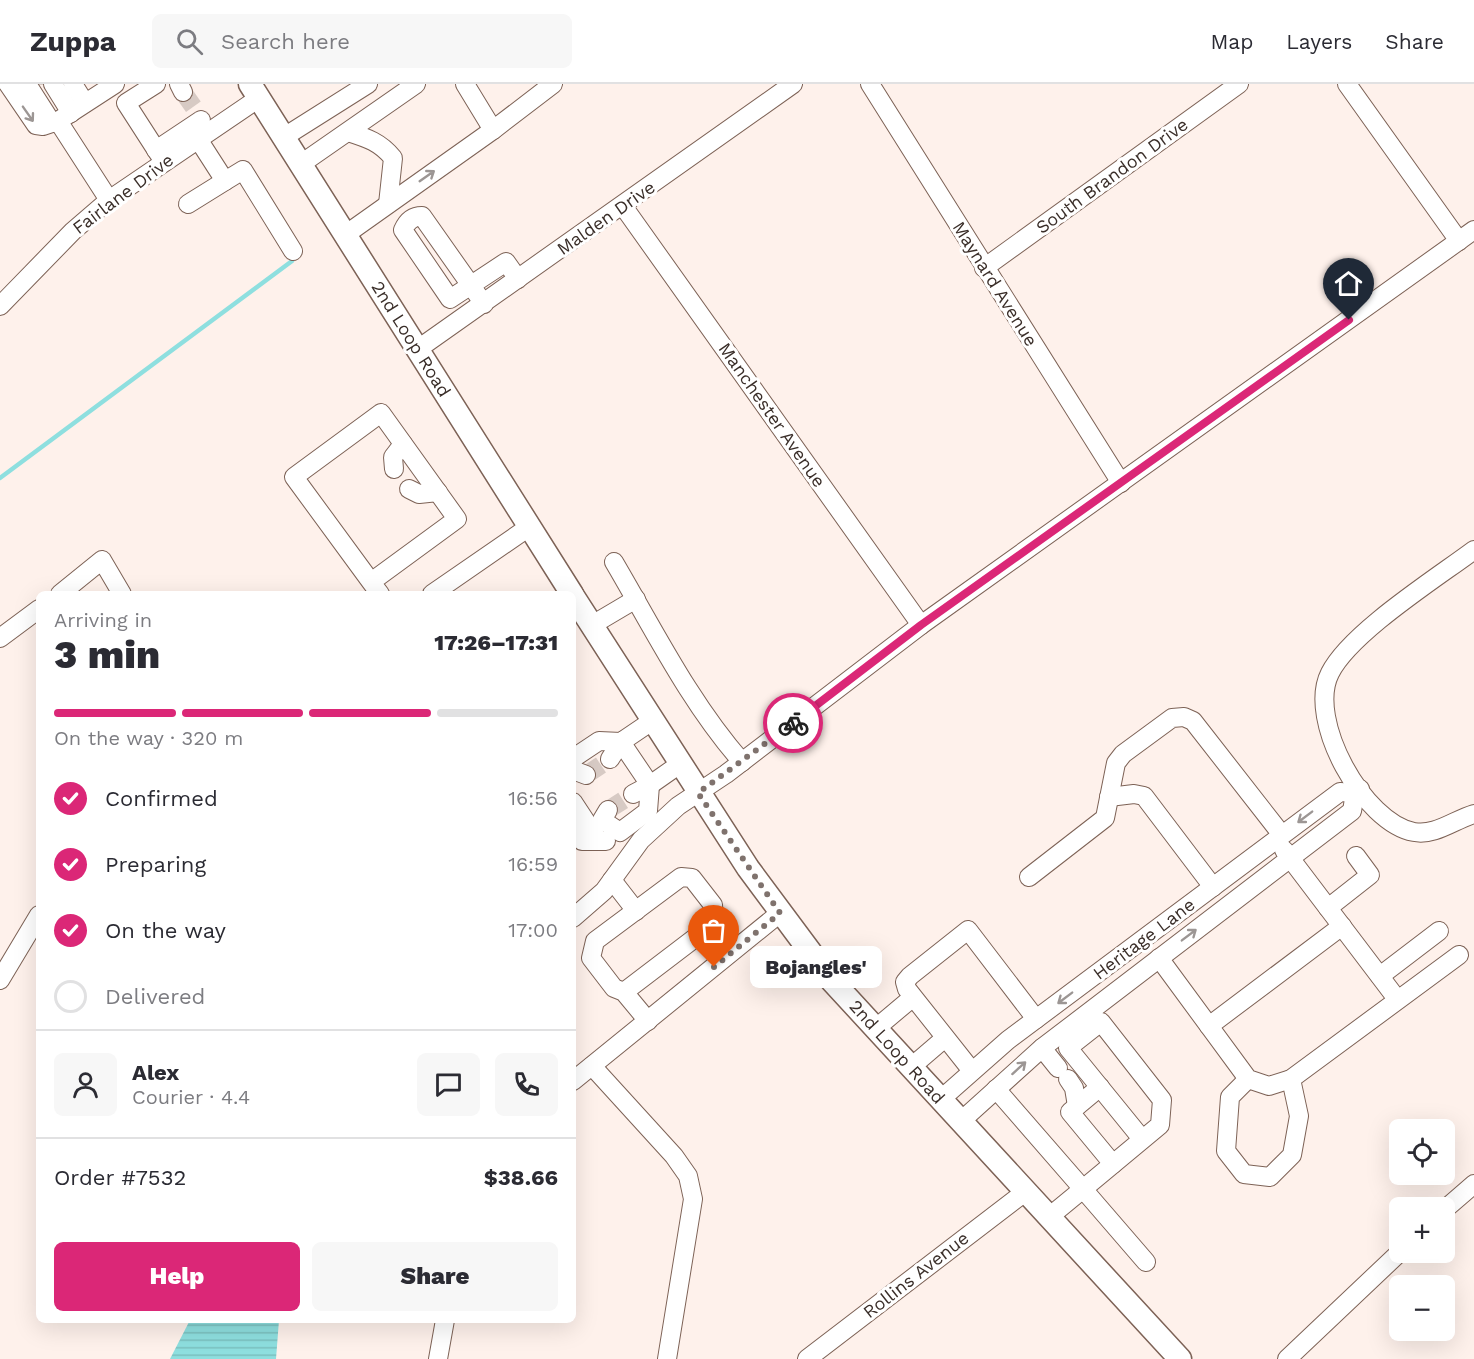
<!DOCTYPE html>
<html lang="en">
<head>
<meta charset="utf-8">
<style>
  :root { --surface:#fff; --page:#f7f7f7; --text:#2b2b33; --muted:#7c7c81; --line:#e1e1e2; --accent:#db2777 }
  body { margin:0; font-family:"Work Sans",sans-serif; background:var(--page); color:var(--text); height:100vh; display:flex; flex-direction:column; font-size:22px; white-space:nowrap }
  * { box-sizing:border-box; margin:0 }
  p { font-size:20px; color:var(--muted) }
  .icon { flex:none; width:33px; height:33px; fill:none; stroke:currentColor; stroke-width:2; stroke-linecap:round; stroke-linejoin:round }
  .map { position:relative; flex:1; overflow:hidden }
  .drawer { position:absolute; left:36px; top:507px; width:540px; height:732px; display:flex; flex-direction:column; background:var(--surface); border-radius:9px; box-shadow:0 6px 24px #0002 }
  .drawer>* { flex:none }
  .controls { position:absolute; left:1389px; top:1035px; display:grid; gap:12px }
  .controls a { display:grid; place-items:center; width:66px; height:66px; border-radius:9px; background:var(--surface); box-shadow:0 6px 24px #0002; font-size:30px }
  .pin { position:absolute; display:grid; place-items:center; width:51px; height:51px; color:#fff; margin:-62px -26px; border-radius:50% 50% 50% 0; rotate:-45deg; box-shadow:0 0 6px #0007 }
  .pin .icon { rotate:45deg }
  .courier { position:absolute; display:grid; place-items:center; width:60px; height:60px; margin:-30px; border:4px solid #db2777; border-radius:50%; background:#fff; color:#222; box-shadow:0 2px 8px #0007 }
  .bubble { position:absolute; height:42px; border-radius:9px; background:var(--surface); box-shadow:0 6px 24px #0002; font-size:20px; font-weight:800; line-height:42px; text-align:center }
  .overview em { font-style:normal; font-weight:800 }
  .overview div { display:flex; flex-direction:column-reverse }
  .overview { display:flex; align-items:center; justify-content:space-between; height:102px; padding:0 18px }
  h1 { font-size:39px; font-weight:800; line-height:45px }
  .bar { display:grid; grid-template-columns:repeat(4,1fr); gap:9px 6px; align-content:center; height:72px; padding:0 18px }
  .bar i { height:8px; border-radius:4px; background:var(--line) }
  .bar .current { background:var(--accent) }
  .bar p { grid-column:span 4 }
  .line { display:flex; align-items:center; gap:15px; padding:0 18px; border-top:2px solid var(--line) }
  .line div { flex:1 }
  .round { display:grid; place-items:center; flex:none; width:63px; height:63px; border-radius:9px; background:var(--page) }
  ol { padding:0 18px; list-style:none }
  li { display:flex; align-items:center; gap:18px; height:66px }
  li p { margin-inline-start:auto }
  li .icon { padding:6px; border-radius:50%; background:var(--accent); color:#fff; stroke-width:4 }
  li:last-child { color:var(--muted) }
  li i { width:33px; height:33px; border:3px solid var(--line); border-radius:50% }
  .button { display:flex; gap:12px; margin-top:auto; padding:12px 18px }
  .button a { flex:1; height:69px; border-radius:9px; background:var(--accent); color:#fff; font-size:24px; font-weight:800; line-height:69px; text-align:center }
  .button a+a { background:var(--page); color:var(--text) }
  header { display:flex; align-items:center; gap:36px; box-sizing:border-box; height:84px; padding:0 30px; background:var(--surface); border-bottom:2px solid var(--line) }
  header strong { font-size:28px }
  nav { display:flex; gap:33px; margin-inline-start:auto; font-size:21px }
  .search { width:420px; height:54px; background:var(--page); display:flex; align-items:center; gap:15px; box-sizing:border-box; padding:0 21px; border-radius:9px; color:var(--muted); font-size:22px }
  .map>svg:first-child { display:block }
  .water { fill:url(#water-rules) }
  .lines { fill:none; stroke-linecap:round; stroke-linejoin:round }
  .stream { stroke:#8edfdf; stroke-width:4.5 }
  .minor-tunnel { stroke:#d7cac4; stroke-width:18; stroke-dasharray:18 9; stroke-linecap:butt }
  .minor-casing { stroke:#7d6256; stroke-width:20 }
  .major-casing { stroke:#7d6256; stroke-width:25 }
  .minor { stroke:#fff; stroke-width:18 }
  .major { stroke:#fff; stroke-width:22 }
  .oneway { stroke:#9c9694 }
  .done { stroke:#7f726d; stroke-width:6; stroke-dasharray:0 10.8 }
  .route { stroke:#db2777; stroke-width:8 }
  .labels { text-anchor:middle; stroke-width:6; stroke-linejoin:round; paint-order:stroke }
  .street-label { font-size:18px; fill:#3a2e29; stroke:#fff }
</style>
</head>
<body>
<header>
<strong>Zuppa</strong>
<div class="search"><svg class="icon" aria-label="search" viewBox="0 0 24 24"><circle cx="10" cy="10" r="6"/><path d="M15 15l6 6"/></svg>Search here</div>
<nav><a>Map</a><a>Layers</a><a>Share</a></nav>
</header>
<div class="map">
<svg width="1474" height="1275" viewBox="0 0 1474 1275">
  <defs>
    <pattern id="water-rules" width="6" height="5" patternUnits="userSpaceOnUse" patternTransform="scale(1.5)"><rect width="6" height="5" fill="#8edfdf"/><path d="M0 2.5h6" fill="none" stroke="#7bc0bf"/></pattern>
  </defs>
  <rect width="100%" height="100%" fill="#fef1eb"/>
  <!-- water -->
  <path class="water" d="M190 1236H279L276 1275H170Z"/>
  <g class="lines">
    <!-- stream -->
    <path class="stream" d="M0 394 292 177"/>
    <!-- minor-tunnel -->
    <g class="minor-tunnel">
      <path d="M42 0V1"/>
      <path d="M183 8 195 25"/>
      <path d="M586 691 610 675"/>
      <path d="M608 726 633 710"/>
    </g>
    <!-- minor casing -->
    <g class="minor-casing">
      <g id="minor">
        <path d="M8 0 36 41 43 42 58 37"/>
        <path d="M27 0 52 39"/>
        <path d="M53 0 71 29"/>
        <path d="M73 0 85 19"/>
        <path d="M156 0 126 19 164 78"/>
        <path d="M179 0 183 8"/>
        <path d="M465 0 493 46 553 0"/>
        <path d="M870 0 1121 399"/>
        <path d="M1347 0 1459 157"/>
        <path d="M348 48C367 54 380 58 393 74L388 120"/>
        <path d="M284 53 368 0"/>
        <path d="M198 55 225 97 243 86 293 167"/>
        <path d="M156 66 201 36"/>
        <path d="M301 80 416 0"/>
        <path d="M109 116 58 37 115 0"/>
        <path d="M188 120 225 97"/>
        <path d="M623 122 921 541"/>
        <path d="M345 151 493 46"/>
        <path d="M984 184 1239 0"/>
        <path d="M484 220 422 132C413 132 407 137 403 146L450 215 506 178 518 195"/>
        <path d="M0 222 73 147 109 116 259 14"/>
        <path d="M418 265 793 0"/>
        <path d="M394 385 393 373 403 360"/>
        <path d="M409 405 419 410 438 408"/>
        <path d="M1474 466C1435 495 1350 549 1330 589 1306 636 1364 739 1414 748 1435 752 1454 736 1474 730"/>
        <path d="M614 478C654 546 690 619 742 678"/>
        <path d="M371 498 457 435 381 329 294 393 371 498 380 510"/>
        <path d="M60 510 102 476 122 510"/>
        <path d="M432 510 529 443"/>
        <path d="M592 541 636 515"/>
        <path d="M0 554 39 525"/>
        <path d="M610 675 621 658 650 701 680 680"/>
        <path d="M573 677 575 673 599 657 621 658 652 637"/>
        <path d="M573 686 586 691"/>
        <path d="M1109 713 1134 710 1144 712 1213 803"/>
        <path d="M573 718 598 756"/>
        <path d="M608 726 602 736 620 748 648 727 650 701 633 710"/>
        <path d="M573 747 582 757H606"/>
        <path d="M1284 766 1397 915"/>
        <path d="M1029 793 1105 734 1116 679 1123 670 1172 634 1184 633 1193 637 1282 751"/>
        <path d="M612 796 636 827"/>
        <path d="M1328 824 1370 791 1356 772"/>
        <path d="M573 834 604 807 641 756 678 722 726 690 921 541 1474 146"/>
        <path d="M1159 874 1248 995 1269 1002 1291 995 1459 871"/>
        <path d="M1380 892 1439 847"/>
        <path d="M0 896 39 831"/>
        <path d="M624 908 614 904 591 874 595 857 681 793 692 794 713 821 714 834 708 844 624 908 648 937"/>
        <path d="M1209 942 1342 842"/>
        <path d="M875 945 912 914"/>
        <path d="M1042 964 1058 984"/>
        <path d="M592 982 674 1072 688 1092 693 1115 667 1275"/>
        <path d="M910 984 945 954"/>
        <path d="M972 987 907 905 905 898 910 892 968 846 1036 935"/>
        <path d="M1068 995 1074 1004 1077 1022"/>
        <path d="M1248 995 1230 1013 1226 1067 1244 1090 1270 1093 1292 1071 1299 1032 1291 995"/>
        <path d="M573 997 780 829"/>
        <path d="M1100 1003 1070 1028 1113 1080"/>
        <path d="M996 1005 1083 1105 1160 1041 1162 1016 1101 938 1068 964 1142 1055"/>
        <path d="M940 1016 1008 956 1340 708 1355 709 1360 705"/>
        <path d="M960 1038 1042 964 1352 727 1355 709"/>
        <path d="M1444 1126 1474 1100"/>
        <path d="M1049 1133 1083 1105 1146 1178"/>
        <path d="M438 1275 445 1236"/>
        <path d="M807 1275 1025 1108"/>
        <path d="M1287 1275 1400 1168"/>
      </g>
    </g>
    <!-- major casing -->
    <g class="major-casing">
      <g id="major">
        <path d="M250 0 572 510"/>
        <path d="M573 512 748 784 832 897 1180 1275"/>
      </g>
    </g>
    <!-- minor -->
    <use href="#minor" class="minor"/>
    <!-- major -->
    <use href="#major" class="major"/>
  </g>
  <!-- one-way arrows -->
  <defs><path id="oneway-shaft" d="M-6 0H5M1.5-3L5.5 0L1.5 3" fill="none" stroke-width="1.6" stroke-linecap="round" stroke-linejoin="round" transform="scale(1.5)"/></defs>
  <g class="oneway">
    <use href="#oneway-shaft" transform="translate(28 30) rotate(55)"/>
    <use href="#oneway-shaft" transform="translate(427 92) rotate(-35)"/>
    <use href="#oneway-shaft" transform="translate(1305 733) rotate(143)"/>
    <use href="#oneway-shaft" transform="translate(1189 851) rotate(-37)"/>
    <use href="#oneway-shaft" transform="translate(1065 914) rotate(143)"/>
    <use href="#oneway-shaft" transform="translate(1019 984) rotate(-42)"/>
  </g>
  <g class="lines">
    <!-- done -->
    <path class="done" d="M714 883 780 829 698 709 793 639"/>
    <!-- route -->
    <path class="route" d="M793 639 921 541 1349 236"/>
  </g>
  <g class="labels">
    <!-- street labels -->
    <g class="street-label">
      <text transform="translate(1112 92) rotate(-36)" y="6">South Brandon Drive</text>
      <text transform="translate(123 110) rotate(-37)" y="6">Fairlane Drive</text>
      <text transform="translate(606 134) rotate(-35)" y="6">Malden Drive</text>
      <text transform="translate(995 200) rotate(58)" y="6">Maynard Avenue</text>
      <text transform="translate(411 255) rotate(58)" y="6">2nd Loop Road</text>
      <text transform="translate(772 331) rotate(55)" y="6">Manchester Avenue</text>
      <text transform="translate(1144 855) rotate(-37)" y="6">Heritage Lane</text>
      <text transform="translate(897 968) rotate(48)" y="6">2nd Loop Road</text>
      <text transform="translate(916 1191) rotate(-38)" y="6">Rollins Avenue</text>
    </g>
  </g>
</svg>
<div class="controls">
<a><svg class="icon" aria-label="locate" viewBox="0 0 24 24"><circle cx="12" cy="12" r="6"/><path d="M12 2v4M12 18v4M2 12h4M18 12h4"/></svg></a>
<a>+</a>
<a>−</a>
</div>
<div class="pin" style="left:714px;top:883px;background:#ea580c"><svg class="icon" aria-label="bag" viewBox="0 0 24 24"><path d="M5 8h14l-1 12H6zM9 8a3 3 0 0 1 6 0"/></svg></div>
<div class="pin" style="left:1349px;top:236px;background:#1f2937"><svg class="icon" aria-label="home" viewBox="0 0 24 24"><path d="M3 11l9-7 9 7M6 9v11h12V9"/></svg></div>
<div class="courier" style="left:793px;top:639px"><svg class="icon" aria-label="bike" viewBox="0 0 24 24"><circle cx="6" cy="16" r="4"/><circle cx="18" cy="16" r="4"/><path d="M6 16l4-8h5l3 8M10 8l3 8H6M13 5h3"/></svg></div>
<div class="bubble" style="left:750px;top:862px;width:132px">Bojangles'</div>
<section class="drawer">
<div class="overview"><div><h1>3 min</h1><p>Arriving in</p></div><em>17:26–17:31</em></div>
<div class="bar"><i class="current"></i><i class="current"></i><i class="current"></i><i></i><p>On the way · 320 m</p></div>
<ol>
<li><svg class="icon" aria-label="check" viewBox="0 0 24 24"><path d="M5 12l5 5 9-10"/></svg>Confirmed<p>16:56</p></li>
<li><svg class="icon" aria-label="check" viewBox="0 0 24 24"><path d="M5 12l5 5 9-10"/></svg>Preparing<p>16:59</p></li>
<li><svg class="icon" aria-label="check" viewBox="0 0 24 24"><path d="M5 12l5 5 9-10"/></svg>On the way<p>17:00</p></li>
<li><i></i>Delivered</li>
</ol>
<div class="line" style="height:108px"><a class="round"><svg class="icon" aria-label="person" viewBox="0 0 24 24"><circle cx="12" cy="8" r="4"/><path d="M4 21q1-7 8-7t8 7"/></svg></a><div><b>Alex</b><p>Courier · 4.4</p></div><a class="round"><svg class="icon" aria-label="chat" viewBox="0 0 24 24"><path d="M4 5h16v11H9l-5 4z"/></svg></a><a class="round"><svg class="icon" aria-label="phone" viewBox="0 0 24 24"><path d="M5 4h4l2 5-3 2q2 4 5 5l2-3 5 2v4C11 20 4 13 5 4z"/></svg></a></div>
<div class="line" style="height:78px"><div>Order #7532</div><b>$38.66</b></div>
<div class="button"><a>Help</a><a>Share</a></div>
</section>
</div>
</body>
</html>
